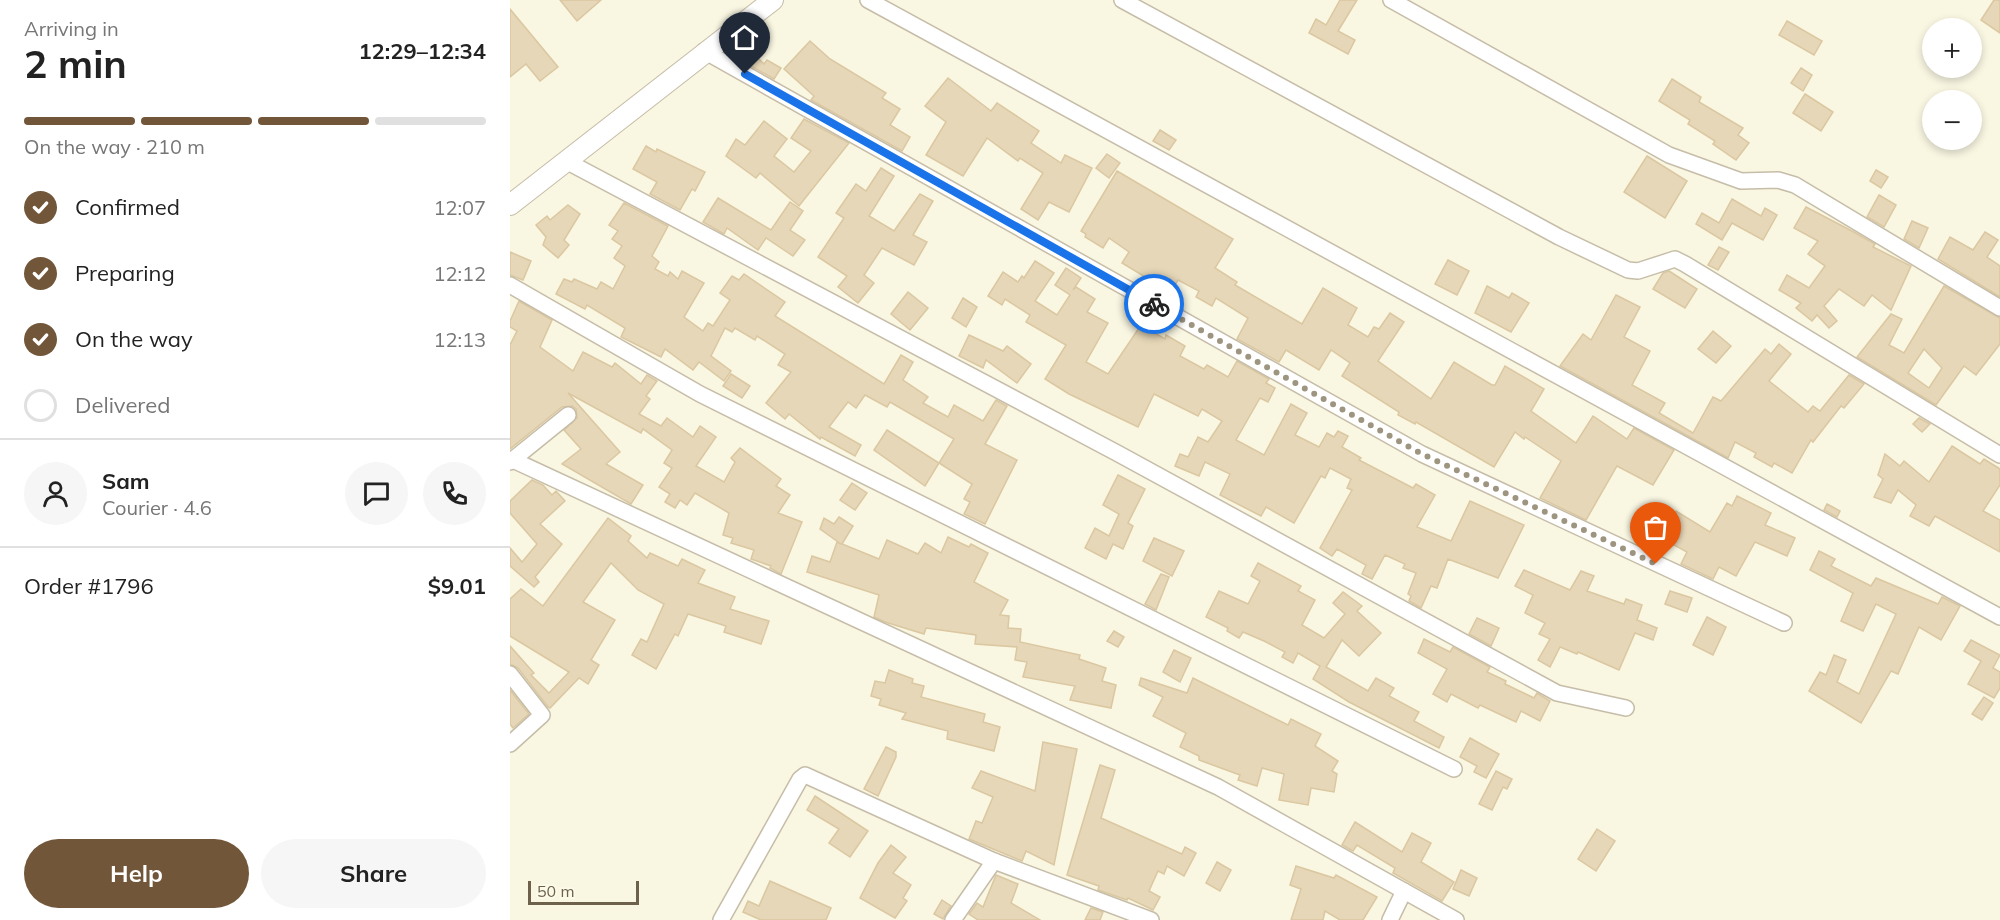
<!DOCTYPE html>
<html lang="en">
<head>
<meta charset="utf-8">
<style>
  :root { --surface:#fff; --page:#f6f6f6; --text:#222; --muted:#767676; --line:#e0e0e0; --accent:#725639 }
  body { margin:0; font-family:Mulish,sans-serif; background:var(--page); color:var(--text); height:100vh; display:flex; flex-direction:column; font-size:22px; white-space:nowrap }
  * { box-sizing:border-box; margin:0 }
  p { font-size:20px; color:var(--muted) }
  .icon { flex:none; width:33px; height:33px; fill:none; stroke:currentColor; stroke-width:2; stroke-linecap:round; stroke-linejoin:round }
  .map { position:relative; flex:1; overflow:hidden }
  .panel { display:flex; flex-direction:column; background:var(--surface); width:510px }
  .panel>* { flex:none }
  .fabs { position:absolute; left:1412px; top:18px; display:grid; gap:12px }
  .fabs a { display:grid; place-items:center; width:60px; height:60px; border-radius:50%; background:var(--surface); box-shadow:0 3px 9px #0003; font-size:30px }
  .scale { position:absolute; left:18px; bottom:15px; width:111px; box-sizing:border-box; padding-left:6px; border:3px solid #6d614c; border-top:0; font-size:16px; line-height:21px; white-space:nowrap; color:#6d614c; -webkit-text-stroke:4px #fcfae8; paint-order:stroke }
  .pin { position:absolute; display:grid; place-items:center; width:51px; height:51px; color:#fff; margin:-62px -26px; border-radius:50% 50% 50% 0; rotate:-45deg; box-shadow:0 0 6px #0007 }
  .pin .icon { rotate:45deg }
  .courier { position:absolute; display:grid; place-items:center; width:60px; height:60px; margin:-30px; border:4px solid #1a73e8; border-radius:50%; background:#fff; color:#222; box-shadow:0 2px 8px #0007 }
  .head em { font-style:normal; font-weight:700 }
  .head div { display:flex; flex-direction:column-reverse }
  .head { display:flex; align-items:center; justify-content:space-between; height:102px; padding:0 24px }
  h1 { font-size:39px; font-weight:700; line-height:45px }
  .bar { display:grid; grid-template-columns:repeat(4,1fr); gap:9px 6px; align-content:center; height:72px; padding:0 24px }
  .bar i { height:8px; border-radius:4px; background:var(--line) }
  .bar .selected { background:var(--accent) }
  .bar p { grid-column:span 4 }
  .line { display:flex; align-items:center; gap:15px; padding:0 24px; border-top:2px solid var(--line) }
  .line div { flex:1 }
  .round { display:grid; place-items:center; flex:none; width:63px; height:63px; border-radius:32px; background:var(--page) }
  ol { padding:0 24px; list-style:none }
  li { display:flex; align-items:center; gap:18px; height:66px }
  li p { margin-inline-start:auto }
  li .icon { padding:6px; border-radius:50%; background:var(--accent); color:#fff; stroke-width:4 }
  li:last-child { color:var(--muted) }
  li i { width:33px; height:33px; border:3px solid var(--line); border-radius:50% }
  .primary-button { display:flex; gap:12px; margin-top:auto; padding:12px 24px }
  .primary-button a { flex:1; height:69px; border-radius:36px; background:var(--accent); color:#fff; font-size:24px; font-weight:700; line-height:69px; text-align:center }
  .primary-button a+a { background:var(--page); color:var(--text) }
  main { display:flex; flex:1; min-height:0 }
  .map>svg:first-child { display:block }
  .building { fill:#e6d7b8; stroke:#dbc7a0; stroke-width:1.5; fill-rule:evenodd }
  .lines { fill:none; stroke-linecap:round; stroke-linejoin:round }
  .minor-casing { stroke:#c6bda8; stroke-width:18 }
  .tertiary-casing { stroke:#c6bda8; stroke-width:22 }
  .minor { stroke:#fff; stroke-width:15 }
  .tertiary { stroke:#fff; stroke-width:20 }
  .done { stroke:#9e9580; stroke-width:6; stroke-dasharray:0 10.8 }
  .route { stroke:#1a73e8; stroke-width:8 }
</style>
</head>
<body>
<main>
<section class="panel">
<div class="head"><div><h1>2 min</h1><p>Arriving in</p></div><em>12:29–12:34</em></div>
<div class="bar"><i class="selected"></i><i class="selected"></i><i class="selected"></i><i></i><p>On the way · 210 m</p></div>
<ol>
<li><svg class="icon" aria-label="check" viewBox="0 0 24 24"><path d="M5 12l5 5 9-10"/></svg>Confirmed<p>12:07</p></li>
<li><svg class="icon" aria-label="check" viewBox="0 0 24 24"><path d="M5 12l5 5 9-10"/></svg>Preparing<p>12:12</p></li>
<li><svg class="icon" aria-label="check" viewBox="0 0 24 24"><path d="M5 12l5 5 9-10"/></svg>On the way<p>12:13</p></li>
<li><i></i>Delivered</li>
</ol>
<div class="line" style="height:108px"><a class="round"><svg class="icon" aria-label="person" viewBox="0 0 24 24"><circle cx="12" cy="8" r="4"/><path d="M4 21q1-7 8-7t8 7"/></svg></a><div><b>Sam</b><p>Courier · 4.6</p></div><a class="round"><svg class="icon" aria-label="chat" viewBox="0 0 24 24"><path d="M4 5h16v11H9l-5 4z"/></svg></a><a class="round"><svg class="icon" aria-label="phone" viewBox="0 0 24 24"><path d="M5 4h4l2 5-3 2q2 4 5 5l2-3 5 2v4C11 20 4 13 5 4z"/></svg></a></div>
<div class="line" style="height:78px"><div>Order #1796</div><b>$9.01</b></div>
<div class="primary-button"><a>Help</a><a>Share</a></div>
</section>
<div class="map">
<svg width="1490" height="920" viewBox="0 0 1490 920">
  <rect width="100%" height="100%" fill="#f9f6e2"/>
  <!-- building -->
  <g class="building">
    <path d="M50 0H91L67 21Z"/>
    <path d="M830 0H847L828 31 845 40 838 54 799 33 806 19 816 25Z"/>
    <path d="M1484 0H1490V33L1471 20Z"/>
    <path d="M0 9 48 67 30 81 16 64 0 77Z"/>
    <path d="M1277 21 1312 41 1304 55 1269 35Z"/>
    <path d="M300 41 320 59 376 93 372 98 390 109 380 125 400 137 392 151 301 100 304 96 274 69Z"/>
    <path d="M236 46 254 64 257 60 271 68 264 79 225 57Z"/>
    <path d="M1291 68 1302 75 1293 91 1281 83Z"/>
    <path d="M438 78 481 111 487 103 529 131 521 143 551 163 555 155 582 168 559 212 539 202 528 220 511 209 533 173 510 158 508 161 477 138 453 176 416 155 436 122 415 106Z"/>
    <path d="M1162 79 1191 97 1189 102 1233 128 1228 135 1239 143 1226 160 1203 144 1205 141 1178 124 1180 120 1149 101Z"/>
    <path d="M1295 94 1323 112 1311 131 1283 113Z"/>
    <path d="M294 119 339 143 289 206 250 173 246 178 216 156 226 139 235 145 254 121 277 139 264 156 284 172 301 151 281 138Z"/>
    <path d="M650 130 666 140 659 150 643 141Z"/>
    <path d="M136 146 146 152 147 149 195 172 185 191 182 189 170 210 140 194 147 182 123 169Z"/>
    <path d="M597 154 610 163 599 178 586 168Z"/>
    <path d="M1137 156 1177 181 1155 218 1114 192Z"/>
    <path d="M371 168 384 176 359 216 384 231 410 194 423 201 403 235 417 242 404 265 372 248 354 275 364 283 348 303 328 287 337 276 308 257 334 218 326 213 346 184 356 191Z"/>
    <path d="M1366 170 1378 177 1371 188 1360 181Z"/>
    <path d="M607 171 723 239 705 268 727 282 725 285 792 324 813 288 847 308 838 325 858 337 864 327 869 329 880 313 894 322 868 361 921 399 944 362 982 385H985L995 366 1034 389 1021 411 1066 443 1083 416 1117 439 1124 428 1164 450 1143 485 1107 466 1076 520 1030 498 1051 461 1015 437 1014 439 1005 432 984 467 906 422 905 424 888 415 889 412 832 376 840 363 821 350 809 370 776 350 769 362 727 339 738 318 706 298 702 306 686 297 689 291 668 280 664 287 653 281 650 286 612 263 619 252 599 238 593 248 575 237 576 234 571 231Z"/>
    <path d="M1369 195 1386 205 1374 227 1357 217Z"/>
    <path d="M208 198 261 230 280 202 293 211 280 230 295 240 283 256 256 238 248 250 217 228 214 234 193 222Z"/>
    <path d="M1222 199 1251 216 1255 208 1267 215 1253 240 1222 223 1212 240 1186 224 1192 213 1209 223Z"/>
    <path d="M114 203 158 226 142 256 149 262 145 269 158 276 160 272 168 279 172 271 194 283 174 317 193 331 198 323 203 326 220 300 210 293 222 276 229 280 234 274 275 302 265 316 374 384 391 355 403 362 393 380 418 397 413 403 438 417 444 405 473 421 486 400 497 406 475 444 507 460 475 524 454 514 460 502 454 499 462 484 429 463 444 439 380 402 377 407 355 395 346 408 338 402 319 427 351 445 345 456 311 437 310 439 279 414 275 419 256 403 281 372 268 365 275 354 247 336 245 340 225 328 222 332 215 328 201 356 221 371 214 381 189 362 183 370 155 349 151 357 111 337 115 328 77 305 75 309 46 294 54 279 62 282 64 279 87 289 91 282 103 289 115 266 104 258 112 246 102 239 108 231 99 225Z"/>
    <path d="M58 205 70 214 54 240 59 245 48 258 33 245 36 237 26 225 37 216 40 220Z"/>
    <path d="M1296 207 1342 231 1365 244 1363 247 1401 266 1381 310 1362 295 1354 306 1329 289 1314 306 1327 321 1319 328 1307 315 1302 321 1286 308 1291 303 1269 290 1277 275 1299 288 1315 266 1298 254 1308 241 1284 228Z"/>
    <path d="M1402 221 1418 228 1409 248 1394 239Z"/>
    <path d="M1475 232 1488 240 1477 257 1490 266V297L1428 259 1440 237 1463 250Z"/>
    <path d="M1209 247 1219 252 1208 270 1198 265Z"/>
    <path d="M0 252 21 261 13 280 0 275Z"/>
    <path d="M938 260 959 271 947 295 925 284Z"/>
    <path d="M525 261 544 273 525 301 547 315 560 295 545 285 556 268 571 278 563 290 566 287 585 299 577 312 598 323 576 362 598 374 631 325 655 339 656 335 675 346 670 356 694 369 697 365 718 377 727 361 759 379 756 383 765 388 758 402 750 398 726 440 754 455 781 404 797 413 785 435 809 447 817 433 824 437 828 431 838 436 832 447 851 458 849 460 903 488 906 484 925 495 907 527 941 541 960 501 1014 525 988 578 938 559 927 588 921 586 911 608 899 601 901 596 898 594 906 573 893 568 895 564 875 555 862 579 852 574 856 565 827 549 822 556 810 548 842 490 837 488 841 479 820 468 815 478 811 476 784 523 756 507 751 516 710 495 720 474 695 462 689 476 665 466 670 454 678 457 688 437 698 442 712 421 692 409 688 416 644 394 628 427 559 394 535 379 556 345 516 322 520 315 495 299 492 305 478 296 493 272 508 282 512 276 514 278Z"/>
    <path d="M1159 271 1187 289 1175 308 1143 289 1153 273Z"/>
    <path d="M977 286 999 298 1002 293 1019 303 1001 332 965 313Z"/>
    <path d="M1434 286 1490 318V344L1466 375 1454 366 1426 405 1347 357 1381 314 1392 319 1379 345 1394 353ZM1414 349 1432 368 1419 388 1398 373Z"/>
    <path d="M398 292 418 308 400 330 381 314Z"/>
    <path d="M1106 295 1130 307 1114 337 1140 351 1122 385 1155 403 1149 413 1183 433 1203 397 1211 401 1255 349 1261 354 1269 344 1281 354 1259 381 1298 412 1303 406 1310 411 1339 375 1354 384 1334 408 1331 406 1303 442 1301 440 1282 473 1264 463 1262 467 1244 457 1246 453 1225 442 1218 458 1050 366 1073 334 1081 340Z"/>
    <path d="M453 298 467 307 456 327 442 318Z"/>
    <path d="M9 301 42 320 30 347 63 371 73 352 102 367 105 363 131 384 137 375 147 381 136 396 140 399 129 414 151 426 157 418 183 437 190 426 206 437 186 466 214 482 225 462 221 458 230 448 271 479 266 486 280 495 268 513 292 522 271 574 260 568 261 566 241 559 244 550 221 543 223 538 213 535 219 513 185 493 177 505 170 500 165 508 155 502 160 494 149 487 162 468 154 463 162 450 133 429 131 433 58 393 110 452 96 464 133 485 121 504 52 464 71 449 54 430 67 418 66 409 62 406 52 407 0 449V345L7 331 0 327V321Z"/>
    <path d="M1203 331 1221 346 1206 363 1188 349Z"/>
    <path d="M459 335 493 351 497 346 521 364 507 383 476 360 473 368 449 356Z"/>
    <path d="M221 374 240 386 232 398 213 386Z"/>
    <path d="M1409 418 1420 424 1412 432 1403 424Z"/>
    <path d="M377 430 429 463 415 486 364 450Z"/>
    <path d="M1442 446 1470 464 1474 459 1490 469V485L1473 511 1490 520V552L1425 516 1419 526 1400 516 1406 505 1388 490 1381 503 1364 497 1373 479 1368 475 1375 454 1390 466 1394 461 1419 482Z"/>
    <path d="M608 475 635 489 618 523 623 526 613 549 603 544 596 559 575 548 585 528 599 536 609 514 593 505Z"/>
    <path d="M22 480 33 485 42 495 46 491 55 501 30 524 52 544 25 577 29 582 24 587 0 566V548L12 562 27 544 0 513V501Z"/>
    <path d="M342 483 357 493 345 510 330 500Z"/>
    <path d="M1227 496 1261 513 1255 525 1285 538 1277 556 1245 542 1226 576 1209 567 1203 579 1171 564 1177 552 1144 534 1155 513 1162 517 1166 511 1200 532 1217 503 1222 506Z"/>
    <path d="M1317 504 1330 511 1327 517 1314 510Z"/>
    <path d="M329 517 343 526 332 544 369 559 377 540 408 554 415 543 431 553 438 537 459 547 461 544 478 553 464 582 498 600 490 615 499 616 498 628 511 629 510 642 570 655 569 659 596 668 592 681 606 685 601 708 560 700 565 686 513 677 517 662 505 660 507 647 465 644 466 635 416 628 414 634 375 622 364 617 369 595 297 572 302 556 320 562 327 542 331 544 310 529 314 518 324 524Z"/>
    <path d="M98 518 121 536 118 541 137 558 140 553 168 566 172 559 195 570 188 583 225 597 220 609 259 621 251 644 214 632 216 626 178 614 168 636 165 634 146 669 122 655 131 639 137 642 154 604 128 590 101 563 73 602 105 620 81 660 89 665 78 684 69 678 40 708 38 707 8 668 0 664V646L24 673 21 675 39 693 59 672 0 636V599L11 589 33 606Z"/>
    <path d="M644 538 674 551 662 576 633 561Z"/>
    <path d="M1309 551 1325 559 1321 566 1361 586 1366 578 1428 604 1432 597 1450 606 1431 640 1409 627 1388 674 1381 671 1351 723 1299 691 1310 672 1316 675 1324 655 1336 660 1327 682 1349 694 1386 614 1366 604 1353 631 1331 621 1343 593 1300 570Z"/>
    <path d="M748 563 791 586 788 591 805 600 792 625 814 638 835 614 823 603 833 592 852 606 847 611 871 633 849 656 832 640 816 667 858 691 866 678 884 688 879 696 909 712 904 721 934 737 929 748 839 702 803 679 810 666 788 653 783 663 772 657 775 652 754 641 733 632 729 638 717 631 718 628 696 617 709 591 738 604 750 581 741 576Z"/>
    <path d="M1014 570 1060 590 1071 571 1084 576 1077 591 1114 604 1116 599 1132 605 1127 620 1147 628 1143 640 1125 633 1109 670 1068 652 1067 654 1050 647 1040 667 1028 660 1040 639 1029 634 1035 623 1015 613 1023 595 1005 586Z"/>
    <path d="M651 574 659 577 646 610 635 604Z"/>
    <path d="M1160 591 1182 598 1177 612 1155 604Z"/>
    <path d="M1197 617 1216 627 1203 655 1183 645Z"/>
    <path d="M967 618 989 628 981 646 959 634Z"/>
    <path d="M604 631 614 637 608 647 597 641Z"/>
    <path d="M914 639 940 652 943 647 980 667 977 672 996 681 995 684 1024 698 1027 693 1040 701 1030 721 1011 711 1006 722 970 705 968 708 941 694 937 702 923 694 937 669 908 653Z"/>
    <path d="M1461 640 1490 655 1483 668 1490 672V688L1484 698 1458 684 1471 661 1454 651Z"/>
    <path d="M664 650 681 658 670 682 653 672Z"/>
    <path d="M379 670 403 679 402 683 414 686 411 697 475 714 473 722 490 727 484 751 437 739 438 731 392 719 396 713 369 705 371 699 361 696 365 681 375 683Z"/>
    <path d="M631 678 677 693 683 678 778 725 781 719 811 734 805 746 828 761 822 771 827 774 824 792 801 788 798 805 769 800 774 774 752 768 747 786 728 780 730 775 689 760V756L670 747 676 733 643 716 653 697 629 685Z"/>
    <path d="M0 690 19 714 3 728 0 724Z"/>
    <path d="M1474 697 1483 703 1472 720 1462 714Z"/>
    <path d="M960 738 989 754 976 778 964 772 967 766 950 757Z"/>
    <path d="M533 742 567 749 544 865 516 851 512 861 459 839 466 821 472 823 483 797 462 788 471 771 525 791Z"/>
    <path d="M376 747 386 752V757L368 796 354 789Z"/>
    <path d="M590 765 605 770 591 818 672 854 675 847 686 853 674 876 657 866 654 874 648 871 639 891 650 897 643 910 618 898 617 900 588 890 589 886 557 875Z"/>
    <path d="M986 771 1002 779 997 789 993 787 982 810 969 804Z"/>
    <path d="M305 796 358 831 340 857 319 843 329 829 297 810Z"/>
    <path d="M845 822 892 852 902 833 921 843 911 862 944 882 932 901 883 873 885 868 847 845 843 851 832 845Z"/>
    <path d="M1087 829 1105 841 1086 871 1068 859Z"/>
    <path d="M381 845 396 857 383 873 401 885 393 898 397 901 385 918 350 898 368 863Z"/>
    <path d="M707 862 721 870 710 891 696 883Z"/>
    <path d="M786 866 824 878 826 875 867 897 853 920H830L815 911 813 920H781L791 889 780 885Z"/>
    <path d="M951 870 967 878 959 896 943 889Z"/>
    <path d="M486 875 508 884 501 903 530 920H468L459 914 467 903 473 907Z"/>
    <path d="M260 881 321 908 316 920H251L233 912 238 901 249 906Z"/>
    <path d="M432 900 441 906 433 919 424 914Z"/>
    <path d="M581 908 593 912 590 920H575Z"/>
  </g>
  <g class="lines">
    <!-- minor casing -->
    <g class="minor-casing">
      <g id="minor">
        <path d="M358 0 1490 617"/>
        <path d="M612 0 1049 237 1118 270 1128 271 1165 259 1175 264 1490 455"/>
        <path d="M881 0 1159 155 1231 181 1268 180 1285 185 1490 308"/>
        <path d="M194 51 912 454 1274 623"/>
        <path d="M56 161 607 453 1047 693 1116 708"/>
        <path d="M0 285 190 394 944 769"/>
        <path d="M3 460 708 787 946 920"/>
        <path d="M0 462 58 415"/>
        <path d="M0 674 32 715 0 744"/>
        <path d="M211 920 290 779 295 775 484 861 641 920"/>
        <path d="M443 920 484 861"/>
        <path d="M880 920 894 891"/>
      </g>
    </g>
    <!-- tertiary casing -->
    <g class="tertiary-casing">
      <path id="tertiary" d="M0 205 263 0"/>
    </g>
    <!-- minor -->
    <use href="#minor" class="minor"/>
    <!-- tertiary -->
    <use href="#tertiary" class="tertiary"/>
  </g>
  <g class="lines">
    <!-- done -->
    <path class="done" d="M644 304 912 454 1146 564"/>
    <!-- route -->
    <path class="route" d="M235 74 644 304"/>
  </g>
</svg>
<div class="fabs">
<a>+</a>
<a>−</a>
</div>
<div class="scale">50 m</div>
<div class="pin" style="left:1146px;top:564px;background:#ea580c"><svg class="icon" aria-label="bag" viewBox="0 0 24 24"><path d="M5 8h14l-1 12H6zM9 8a3 3 0 0 1 6 0"/></svg></div>
<div class="pin" style="left:235px;top:74px;background:#1f2937"><svg class="icon" aria-label="home" viewBox="0 0 24 24"><path d="M3 11l9-7 9 7M6 9v11h12V9"/></svg></div>
<div class="courier" style="left:644px;top:304px"><svg class="icon" aria-label="bike" viewBox="0 0 24 24"><circle cx="6" cy="16" r="4"/><circle cx="18" cy="16" r="4"/><path d="M6 16l4-8h5l3 8M10 8l3 8H6M13 5h3"/></svg></div>
</div>
</main>
</body>
</html>
